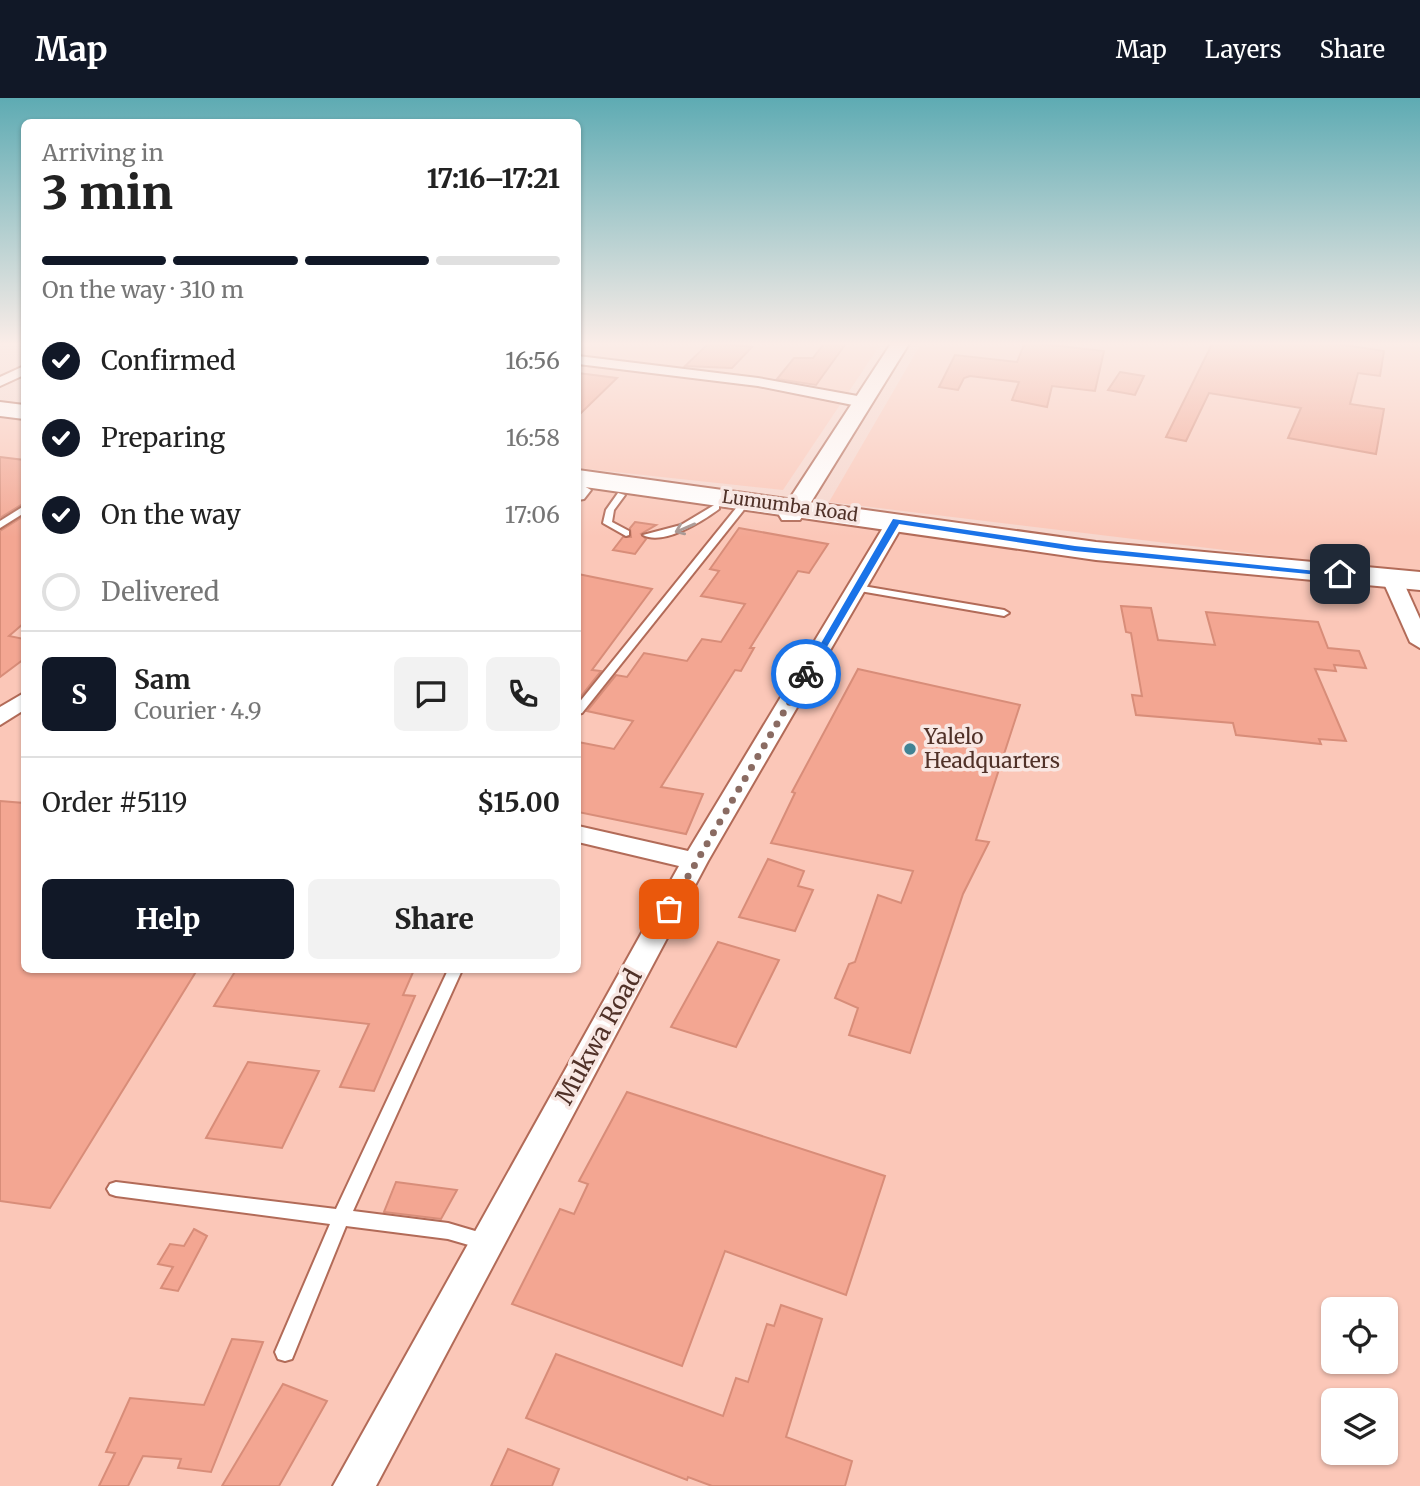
<!DOCTYPE html>
<html lang="en">
<head>
<meta charset="utf-8">
<style>
  :root { --surface:#fff; --page:#f2f2f2; --text:#222; --muted:#767676; --line:#e0e0e0; --accent:#111827 }
  body { margin:0; font-family:Merriweather,serif; background:var(--page); color:var(--text); height:100vh; display:flex; flex-direction:column; font-size:26px; white-space:nowrap }
  * { box-sizing:border-box; margin:0 }
  p { font-size:23px; color:var(--muted) }
  .icon { flex:none; width:38px; height:38px; fill:none; stroke:currentColor; stroke-width:2; stroke-linecap:round; stroke-linejoin:round }
  .map { position:relative; flex:1; overflow:hidden }
  .drawer { position:absolute; left:21px; top:21px; width:560px; height:854px; display:flex; flex-direction:column; background:var(--surface); border-radius:10px; box-shadow:0 2px 5px #0004 }
  .drawer>* { flex:none }
  .controls { position:absolute; left:1321px; top:1199px; display:grid; gap:14px }
  .controls a { display:grid; place-items:center; width:77px; height:77px; border-radius:10px; background:var(--surface); box-shadow:0 2px 5px #0004; font-size:35px }
  .pin { position:absolute; display:grid; place-items:center; width:60px; height:60px; color:#fff; margin:-30px; border-radius:14px; box-shadow:0 4px 10px #0006 }
  .courier { position:absolute; display:grid; place-items:center; width:70px; height:70px; margin:-35px; border:5px solid #1a73e8; border-radius:50%; background:#fff; color:#222; box-shadow:0 2px 9px #0007 }
  .headline em { font-style:normal; font-weight:800 }
  .headline div { display:flex; flex-direction:column-reverse }
  .headline { display:flex; align-items:center; justify-content:space-between; height:119px; padding:0 21px }
  h1 { font-size:46px; font-weight:800; line-height:52px }
  .bar { display:grid; grid-template-columns:repeat(4,1fr); gap:10px 7px; align-content:center; height:84px; padding:0 21px }
  .bar i { height:9px; border-radius:5px; background:var(--line) }
  .bar .on { background:var(--accent) }
  .bar p { grid-column:span 4 }
  .line { display:flex; align-items:center; gap:18px; padding:0 21px; border-top:2px solid var(--line) }
  .line div { flex:1 }
  .round { display:grid; place-items:center; flex:none; width:74px; height:74px; border-radius:10px; background:var(--page) }
  ol { padding:0 21px; list-style:none }
  li { display:flex; align-items:center; gap:21px; height:77px }
  li p { margin-inline-start:auto }
  li .icon { padding:7px; border-radius:50%; background:var(--accent); color:#fff; stroke-width:4 }
  li:last-child { color:var(--muted) }
  li i { width:38px; height:38px; border:4px solid var(--line); border-radius:50% }
  .button { display:flex; gap:14px; margin-top:auto; padding:14px 21px }
  .button a { flex:1; height:80px; border-radius:10px; background:var(--accent); color:#fff; font-size:28px; font-weight:800; line-height:80px; text-align:center }
  .button a+a { background:var(--page); color:var(--text) }
  header { display:flex; align-items:center; gap:42px; box-sizing:border-box; height:98px; padding:0 35px; background:var(--accent); color:#fff }
  header strong { font-size:33px }
  nav { display:flex; gap:38px; margin-inline-start:auto; font-size:24px }
  .map>svg:first-child { display:block }
  .built { fill:#fbc7b8; fill-rule:evenodd }
  .building { fill:#f3a692; stroke:#d88d79; stroke-width:2 }
  .lines { fill:none; stroke-linecap:round; stroke-linejoin:round }
  .lane-casing { stroke:#b26b58; stroke-width:4 }
  .street-casing { stroke:#b26b58; stroke-width:4 }
  .secondary-casing { stroke:#b26b58; stroke-width:4 }
  .primary-casing { stroke:#b26b58; stroke-width:4 }
  .lane { fill:#fff; fill-rule:evenodd }
  .street { fill:#fff; fill-rule:evenodd }
  .secondary { fill:#fff; fill-rule:evenodd }
  .primary { fill:#fff; fill-rule:evenodd }
  .oneway { stroke:#a89894 }
  .route { fill:#1a73e8 }
  .done { stroke:#8a6b62; stroke-width:7; stroke-dasharray:0 12.6 }
  .poi-dot { fill:#418394; stroke:#f8e7e3; stroke-width:2.5 }
  .labels { text-anchor:middle; stroke-width:7; stroke-linejoin:round; paint-order:stroke }
  .far-street-label { font-size:18px; fill:#503128; stroke:#f8e7e3 }
  .poi-label { font-size:21px; fill:#503128; stroke:#f8e7e3; text-anchor:start }
  .near-street-label { font-size:24px; fill:#503128; stroke:#f8e7e3 }
</style>
</head>
<body>
<header>
<strong>Map</strong>
<nav><a>Map</a><a>Layers</a><a>Share</a></nav>
</header>
<div class="map">
<svg width="1420" height="1388" viewBox="0 0 1420 1388">
  <rect width="100%" height="100%" fill="#f6d6cd"/>
  <!-- built -->
  <g class="built">
    <path d="M578 244H882L783 392 578 370Z"/>
    <path d="M922 244H1420V472L1357 468 829 404Z"/>
    <path d="M0 320 24 322V872H578V382L894 422 1420 479V1388H0ZM1334 1211H1386V1264H1334ZM1334 1302H1386V1354H1334Z"/>
  </g>
  <!-- building -->
  <g class="building">
    <path d="M710 244 752 249 732 270 685 268Z"/>
    <path d="M825 244H847L816 287 777 281 794 260H813Z"/>
    <path d="M1025 244 1104 253 1095 293 1052 288 1047 309 1012 302 1019 284 970 278 964 280 958 292 939 289 955 257 1017 264Z"/>
    <path d="M1213 244H1325L1384 253 1380 278 1358 275 1350 306 1384 311 1376 356 1288 340 1301 310 1209 295 1186 343 1166 339Z"/>
    <path d="M1120 274 1144 278 1135 297 1108 292Z"/>
    <path d="M578 275 617 280 578 318Z"/>
    <path d="M0 359 24 362V405L0 420Z"/>
    <path d="M24 418V525L9 538 24 541V561L0 579V433Z"/>
    <path d="M635 424 656 427 641 436 646 441 635 456 613 452 623 439H631L630 430Z"/>
    <path d="M739 430 828 446 809 475 798 473 750 550H754L741 573 735 572 661 689 703 696 686 736 578 714V644L614 651 633 623 587 613 616 577 627 579 644 555 687 563 702 541 721 544 745 506 701 498 719 473 710 471Z"/>
    <path d="M578 476 652 491 592 572 601 573 578 602Z"/>
    <path d="M1121 508 1151 510 1158 542 1215 547 1206 514 1318 524 1328 550 1359 553 1366 570 1334 567 1336 573 1315 571 1346 643 1319 641 1321 646 1236 637 1233 625 1136 617 1132 597 1142 598 1131 535 1126 534Z"/>
    <path d="M858 571 1020 607 976 742 989 744 963 796 910 955 849 937 858 910 835 900 849 866 855 864 878 797 901 805 913 773 771 745 795 695 792 694Z"/>
    <path d="M0 703 24 705V872H197L50 1110 0 1103Z"/>
    <path d="M768 761 804 773 798 788 813 792 795 833 739 819Z"/>
    <path d="M718 844 779 862 736 949 671 929Z"/>
    <path d="M236 872H414L403 897 415 898 374 993 340 989 369 926 214 908Z"/>
    <path d="M248 964 319 973 282 1050 206 1040Z"/>
    <path d="M627 994 885 1078 846 1197 725 1153 682 1268 512 1206 560 1111 574 1116 588 1086 579 1083Z"/>
    <path d="M396 1084 457 1092 441 1121 384 1114Z"/>
    <path d="M194 1131 207 1138 178 1193 161 1190 173 1169 158 1166 170 1146 184 1148Z"/>
    <path d="M781 1207 822 1221 786 1339 852 1363 845 1388H712L688 1379 687 1382 526 1320 556 1256 723 1318 736 1280 748 1284 767 1226 774 1228Z"/>
    <path d="M232 1241 263 1244 211 1374 178 1370 181 1361 143 1358 128 1388H99L115 1355 106 1354 130 1300 204 1307Z"/>
    <path d="M283 1286 327 1303 279 1388H222Z"/>
    <path d="M508 1351 559 1371 552 1388H491Z"/>
  </g>
  <g class="lines">
    <!-- lane casing -->
    <g class="lane-casing">
      <g id="lane">
        <path d="M618 395 625 397 614 412 612 424 629 433V437L626 438 603 425 606 412Z"/>
        <path d="M716 406 719 407V411C703 423 663 448 643 437L681 427Z"/>
        <path d="M24 408V415L0 430V423Z"/>
        <path d="M740 408 744 411 743 413 582 615 578 616V606L737 409Z"/>
        <path d="M857 487 1004 512 1009 515 1004 518 854 492 852 490Z"/>
        <path d="M448 872H462L353 1113 448 1125 492 1138 495 1144 492 1150 486 1152 448 1141 346 1128 292 1261 285 1263 278 1261 275 1254 330 1126 116 1098 110 1096 107 1091 110 1086 116 1084 336 1111Z"/>
      </g>
    </g>
    <!-- street casing -->
    <g class="street-casing">
      <g id="street">
        <path d="M578 258 758 280 863 299 871 304 863 309 758 288 578 266Z"/>
        <path d="M24 268V277L0 288V279Z"/>
        <path d="M582 387 591 392 584 401 578 402V388Z"/>
        <path d="M896 418 905 423 708 763 376 1388H333L679 768 578 744V728L688 753 887 423Z"/>
        <path d="M1392 475 1402 481 1420 521V550L1410 544 1382 481Z"/>
        <path d="M24 595V612L0 627V609Z"/>
      </g>
    </g>
    <!-- secondary casing -->
    <g class="secondary-casing">
      <path id="secondary" d="M892 244H910L800 422H782L779 417Z"/>
    </g>
    <!-- primary casing -->
    <g class="primary-casing">
      <g id="primary">
        <path d="M0 304 24 307V321L0 318Z"/>
        <path d="M578 372 1096 444 1420 474V492L1096 462 578 388Z"/>
      </g>
    </g>
    <!-- lane -->
    <use href="#lane" class="lane"/>
    <!-- street -->
    <use href="#street" class="street"/>
    <!-- secondary -->
    <use href="#secondary" class="secondary"/>
    <!-- primary -->
    <use href="#primary" class="primary"/>
  </g>
  <!-- one-way arrows -->
  <defs><path id="oneway-shaft" d="M-6 0H5M1.5-3L5.5 0L1.5 3" fill="none" stroke-width="1.6" stroke-linecap="round" stroke-linejoin="round" transform="scale(1.75)"/></defs>
  <use class="oneway" href="#oneway-shaft" transform="translate(685 430) rotate(157)"/>
  <!-- sky -->
  <linearGradient id="sky" x2="0" y2="1"><stop stop-color="#5eabb3"/><stop offset="0.56" stop-color="#fbede8"/><stop offset="1" stop-color="#fbede8" stop-opacity="0"/></linearGradient>
  <rect width="1420" height="439" fill="url(#sky)"/>
  <!-- route -->
  <path class="route" d="M893 421 1075 448 1345 476 1340 479 1075 453 899 426 811 576 802 578Z"/>
  <g class="lines">
    <!-- done -->
    <path class="done" d="M669 811 806 576"/>
  </g>
  <!-- markers -->
  <circle class="poi-dot" cx="910" cy="651" r="7"/>
  <g class="labels">
    <!-- far-street labels -->
    <g class="far-street-label">
      <text transform="translate(790 408) rotate(8)" y="6">Lumumba Road</text>
    </g>
    <!-- poi labels -->
    <g class="poi-label">
      <text x="924" y="646">Yalelo<tspan x="924" dy="24">Headquarters</tspan></text>
    </g>
    <!-- near-street labels -->
    <g class="near-street-label">
      <text transform="translate(599 939) rotate(-61)" y="8">Mukwa Road</text>
    </g>
  </g>
</svg>
<div class="controls">
<a><svg class="icon" aria-label="locate" viewBox="0 0 24 24"><circle cx="12" cy="12" r="6"/><path d="M12 2v4M12 18v4M2 12h4M18 12h4"/></svg></a>
<a><svg class="icon" aria-label="layers" viewBox="0 0 24 24"><path d="M12 4l9 5-9 5-9-5zM3 14l9 5 9-5"/></svg></a>
</div>
<div class="pin" style="left:669px;top:811px;background:#ea580c"><svg class="icon" aria-label="bag" viewBox="0 0 24 24"><path d="M5 8h14l-1 12H6zM9 8a3 3 0 0 1 6 0"/></svg></div>
<div class="pin" style="left:1340px;top:476px;background:#1f2937"><svg class="icon" aria-label="home" viewBox="0 0 24 24"><path d="M3 11l9-7 9 7M6 9v11h12V9"/></svg></div>
<div class="courier" style="left:806px;top:576px"><svg class="icon" aria-label="bike" viewBox="0 0 24 24"><circle cx="6" cy="16" r="4"/><circle cx="18" cy="16" r="4"/><path d="M6 16l4-8h5l3 8M10 8l3 8H6M13 5h3"/></svg></div>
<section class="drawer">
<div class="headline"><div><h1>3 min</h1><p>Arriving in</p></div><em>17:16–17:21</em></div>
<div class="bar"><i class="on"></i><i class="on"></i><i class="on"></i><i></i><p>On the way · 310 m</p></div>
<ol>
<li><svg class="icon" aria-label="check" viewBox="0 0 24 24"><path d="M5 12l5 5 9-10"/></svg>Confirmed<p>16:56</p></li>
<li><svg class="icon" aria-label="check" viewBox="0 0 24 24"><path d="M5 12l5 5 9-10"/></svg>Preparing<p>16:58</p></li>
<li><svg class="icon" aria-label="check" viewBox="0 0 24 24"><path d="M5 12l5 5 9-10"/></svg>On the way<p>17:06</p></li>
<li><i></i>Delivered</li>
</ol>
<div class="line" style="height:126px"><b class="round" style="background:var(--accent);color:#fff">S</b><div><b>Sam</b><p>Courier · 4.9</p></div><a class="round"><svg class="icon" aria-label="chat" viewBox="0 0 24 24"><path d="M4 5h16v11H9l-5 4z"/></svg></a><a class="round"><svg class="icon" aria-label="phone" viewBox="0 0 24 24"><path d="M5 4h4l2 5-3 2q2 4 5 5l2-3 5 2v4C11 20 4 13 5 4z"/></svg></a></div>
<div class="line" style="height:91px"><div>Order #5119</div><b>$15.00</b></div>
<div class="button"><a>Help</a><a>Share</a></div>
</section>
</div>
</body>
</html>
